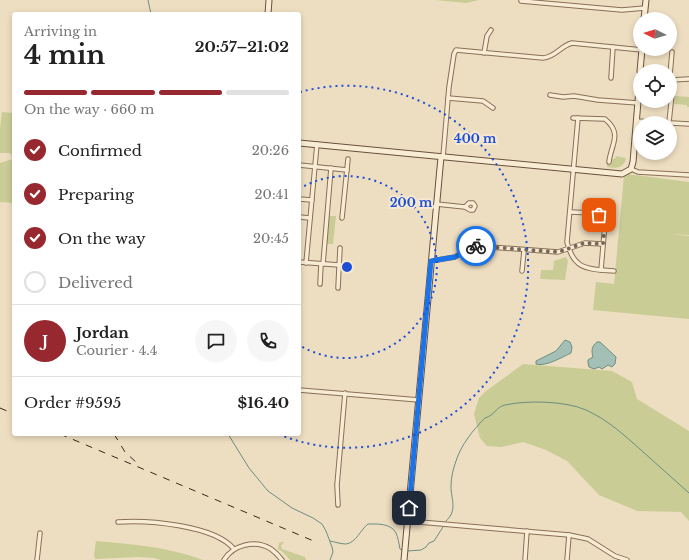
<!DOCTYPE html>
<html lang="en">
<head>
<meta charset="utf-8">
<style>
  :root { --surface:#fff; --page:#f6f6f6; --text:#222; --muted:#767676; --line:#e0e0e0; --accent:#97282f }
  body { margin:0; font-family:"Libre Baskerville",serif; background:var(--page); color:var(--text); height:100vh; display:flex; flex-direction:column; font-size:15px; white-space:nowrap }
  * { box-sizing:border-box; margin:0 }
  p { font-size:13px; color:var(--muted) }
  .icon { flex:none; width:22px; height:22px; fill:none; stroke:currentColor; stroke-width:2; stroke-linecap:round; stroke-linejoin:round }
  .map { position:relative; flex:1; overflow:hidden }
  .panel { position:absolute; left:12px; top:12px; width:289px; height:424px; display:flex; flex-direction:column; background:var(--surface); border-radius:4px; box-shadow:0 2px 6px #0003 }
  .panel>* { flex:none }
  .needle { width:26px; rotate:275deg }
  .controls { position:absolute; left:633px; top:12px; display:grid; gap:8px }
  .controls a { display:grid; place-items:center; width:44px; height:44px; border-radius:50%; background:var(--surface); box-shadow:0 2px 6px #0003; font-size:20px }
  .pin { position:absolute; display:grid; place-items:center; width:34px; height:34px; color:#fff; margin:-17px; border-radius:8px; box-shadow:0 2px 6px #0006 }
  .courier { position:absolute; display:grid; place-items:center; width:40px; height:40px; margin:-20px; border:3px solid #1a73e8; border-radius:50%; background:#fff; color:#222; box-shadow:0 1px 5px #0007 }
  .summary em { font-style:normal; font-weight:700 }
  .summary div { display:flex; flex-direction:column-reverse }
  .summary { display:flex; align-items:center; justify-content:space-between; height:68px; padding:0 12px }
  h1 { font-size:26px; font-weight:700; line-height:30px }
  .bar { display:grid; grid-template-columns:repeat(4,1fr); gap:6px 4px; align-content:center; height:48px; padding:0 12px }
  .bar i { height:5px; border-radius:3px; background:var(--line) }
  .bar .current { background:var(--accent) }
  .bar p { grid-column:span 4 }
  .line { display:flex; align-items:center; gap:10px; padding:0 12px; border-top:1px solid var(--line) }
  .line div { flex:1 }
  .round { display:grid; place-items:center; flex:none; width:42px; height:42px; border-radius:21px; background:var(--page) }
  ol { padding:0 12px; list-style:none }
  li { display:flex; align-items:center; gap:12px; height:44px }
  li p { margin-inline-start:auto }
  li .icon { padding:4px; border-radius:50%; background:var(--accent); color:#fff; stroke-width:4 }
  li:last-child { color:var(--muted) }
  li i { width:22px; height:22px; border:2px solid var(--line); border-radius:50% }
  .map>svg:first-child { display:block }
  .green { fill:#c9cc95 }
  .water { fill:#a4c0b6; stroke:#6b8e83 }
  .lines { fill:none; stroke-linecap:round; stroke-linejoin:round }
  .stream { stroke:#6b8e83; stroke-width:1 }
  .street-casing { stroke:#886f58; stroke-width:5.5 }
  .secondary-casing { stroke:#69503c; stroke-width:7 }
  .street { stroke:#f9ecd4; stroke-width:3.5 }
  .secondary { stroke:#f9ecd4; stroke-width:5 }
  .rail { stroke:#37281d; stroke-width:1; stroke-dasharray:7 7; stroke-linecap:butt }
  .done { stroke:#776856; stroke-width:4; stroke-dasharray:0 7.2 }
  .route { stroke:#1a73e8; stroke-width:5 }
  .ring { fill:none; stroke:#1d4ed8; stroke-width:2; stroke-dasharray:2 4 }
  .centre { fill:#1d4ed8; stroke:#f5e9d1; stroke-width:2 }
  .ring-label { font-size:12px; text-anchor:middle; font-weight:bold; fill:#1d4ed8; stroke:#f5e9d1; stroke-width:4; stroke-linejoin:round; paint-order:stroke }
</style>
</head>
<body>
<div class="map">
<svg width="689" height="560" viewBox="0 0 689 560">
  <rect width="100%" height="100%" fill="#eedec1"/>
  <!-- green -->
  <g class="green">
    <path d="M435 0H479L466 3Z"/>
    <path d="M675 96 689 97V107H687V105L674 104Z"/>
    <path d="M2 112 14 113V203L0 202V163L13 159 10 153H0V129Z"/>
    <path d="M616 156 626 158C624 168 616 169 607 167V164H610L612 159H615Z"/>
    <path d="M628 174 689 182V235L670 234 689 236V319L593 310 596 282 614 284 624 176Z"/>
    <path d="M329 216H336L333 244H327Z"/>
    <path d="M566 257 568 261 565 280 540 279 541 270H553L554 261Z"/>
    <path d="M523 364 612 371 632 382 637 399 689 431V521L681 512 637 511 599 495 567 461 546 450 523 442 501 447 487 446 480 438 474 414 479 398 486 391Z"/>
    <path d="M96 541C133 544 168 547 203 560H161L154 558 138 557 95 559 94 555Z"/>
    <path d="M282 542H284L281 546 282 549 305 557 306 560H290L283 552 278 549 279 543Z"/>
  </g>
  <!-- water -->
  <g class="water">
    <path d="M565 340 570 342 572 347 571 353C562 357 546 367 536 364V361L556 351Z"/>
    <path d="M597 342H600L616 357 615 364 612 367 608 365 602 369 599 367 594 369 589 367 588 363V360L593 357C591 350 592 346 597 342Z"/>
  </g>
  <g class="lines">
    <!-- stream -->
    <g class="stream">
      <path d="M148 0 151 14"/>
      <path d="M228 434 249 468 268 491 292 508 313 518 322 524 326 531 332 547 333 552 330 560"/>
      <path d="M446 521C458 510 451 500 451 486 451 478 453 469 456 461 461 445 473 430 485 418 495 415 496 407 505 405 527 400 566 401 586 410 608 420 624 435 641 450 657 464 673 479 689 493"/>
      <path d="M330 541C335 542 341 544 346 544 356 543 361 529 368 524 377 524 391 523 396 533 398 537 399 544 400 549L402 550"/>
      <path d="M408 551 421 550 426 547 429 543 434 541 443 527"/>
    </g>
    <!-- street casing -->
    <g class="street-casing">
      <g id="street">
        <path d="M521 1 622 10 645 8"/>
        <path d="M484 53 487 36 491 30"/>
        <path d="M611 78 613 47"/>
        <path d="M671 80 689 79"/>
        <path d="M550 95 563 97 574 96 598 100 638 103"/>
        <path d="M448 98 483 101 493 108"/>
        <path d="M573 118 605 119C623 134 611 144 609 162"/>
        <path d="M578 118 567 242C574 271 589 269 614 271"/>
        <path d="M636 121 689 124"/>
        <path d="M669 122 672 94 670 75 672 52"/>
        <path d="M443 157 449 87 454 54 456 50 543 58C556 57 560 46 572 43L642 50"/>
        <path d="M299 165 347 170"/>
        <path d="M631 169 638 172 689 175"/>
        <path d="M299 199 312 200"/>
        <path d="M469 203H473L475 206 473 210H470L465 207Z"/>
        <path d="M436 204 465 207"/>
        <path d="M570 212 593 213 599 215 605 223 601 270"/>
        <path d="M299 217 310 218"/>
        <path d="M342 218 348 159"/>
        <path d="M431 261 455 257 469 248 476 246 558 252 585 243 603 244"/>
        <path d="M299 262 339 265"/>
        <path d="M306 263 317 144"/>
        <path d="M323 264 331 168"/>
        <path d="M522 271 524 251"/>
        <path d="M320 284 321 264"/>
        <path d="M338 288 340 248"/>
        <path d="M299 390 419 400"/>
        <path d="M338 505 337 485 345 393"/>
        <path d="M408 521 569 535 588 539 615 556 627 560"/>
        <path d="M118 522C148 520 214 525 234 549"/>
        <path d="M37 560 40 533"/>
        <path d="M224 560C233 545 255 539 271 549 275 552 279 556 282 560"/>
        <path d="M525 560 527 531"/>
        <path d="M567 560 569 535"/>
      </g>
    </g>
    <!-- secondary casing -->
    <g class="secondary-casing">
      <g id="secondary">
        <path d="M268 14 269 0"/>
        <path d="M644 19 646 0"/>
        <path d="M640 71 642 49"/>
        <path d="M299 143 622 174 631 169 633 162 640 77"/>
        <path d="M404 560 441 157"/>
      </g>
    </g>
    <!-- street -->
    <use href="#street" class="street"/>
    <!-- secondary -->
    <use href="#secondary" class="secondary"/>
    <!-- rail -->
    <g class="rail">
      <path d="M0 408 14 414"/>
      <path d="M60 434 316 542"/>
      <path d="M114 434 125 452 137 463"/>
    </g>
  </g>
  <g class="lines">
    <!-- done -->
    <path class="done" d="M476 246 558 252 585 243 603 244 605 223 599 215"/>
    <!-- route -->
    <path class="route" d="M409 508 431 261 455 257 469 248 476 246"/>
  </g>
  <!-- distance rings -->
  <g class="ring">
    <path d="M299 189A91 91 0 1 1 299 345"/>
    <path d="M300 92A181 181 0 1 1 278 434"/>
  </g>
  <circle cx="347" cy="267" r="6" class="centre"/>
  <g class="ring-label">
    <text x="475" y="143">400 m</text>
    <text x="411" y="207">200 m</text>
  </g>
</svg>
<div class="controls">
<a><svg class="needle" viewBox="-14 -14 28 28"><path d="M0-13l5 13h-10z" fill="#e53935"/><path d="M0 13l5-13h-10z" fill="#767676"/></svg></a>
<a><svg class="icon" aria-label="locate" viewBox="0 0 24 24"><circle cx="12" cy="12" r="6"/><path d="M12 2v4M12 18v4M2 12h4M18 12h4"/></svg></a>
<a><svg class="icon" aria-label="layers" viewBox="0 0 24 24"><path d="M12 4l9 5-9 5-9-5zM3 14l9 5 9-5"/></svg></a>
</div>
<div class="pin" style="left:599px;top:215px;background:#ea580c"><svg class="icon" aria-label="bag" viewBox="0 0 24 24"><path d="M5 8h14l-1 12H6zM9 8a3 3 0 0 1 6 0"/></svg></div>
<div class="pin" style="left:409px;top:508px;background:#1f2937"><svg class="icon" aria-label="home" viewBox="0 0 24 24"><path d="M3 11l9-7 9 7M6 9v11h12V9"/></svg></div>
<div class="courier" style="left:476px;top:246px"><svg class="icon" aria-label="bike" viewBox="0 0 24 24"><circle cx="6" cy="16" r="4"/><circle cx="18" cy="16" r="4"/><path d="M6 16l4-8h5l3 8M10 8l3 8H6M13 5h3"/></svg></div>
<section class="panel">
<div class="summary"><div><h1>4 min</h1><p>Arriving in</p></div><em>20:57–21:02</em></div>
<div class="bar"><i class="current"></i><i class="current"></i><i class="current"></i><i></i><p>On the way · 660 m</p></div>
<ol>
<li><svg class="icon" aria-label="check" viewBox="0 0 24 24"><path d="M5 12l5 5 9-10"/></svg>Confirmed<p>20:26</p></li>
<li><svg class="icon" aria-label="check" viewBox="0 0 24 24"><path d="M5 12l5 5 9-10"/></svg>Preparing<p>20:41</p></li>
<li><svg class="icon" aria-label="check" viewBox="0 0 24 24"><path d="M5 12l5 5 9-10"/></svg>On the way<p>20:45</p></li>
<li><i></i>Delivered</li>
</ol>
<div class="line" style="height:72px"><b class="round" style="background:var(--accent);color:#fff">J</b><div><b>Jordan</b><p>Courier · 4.4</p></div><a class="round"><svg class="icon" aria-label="chat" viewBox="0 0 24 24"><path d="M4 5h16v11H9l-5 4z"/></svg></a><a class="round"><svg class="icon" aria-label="phone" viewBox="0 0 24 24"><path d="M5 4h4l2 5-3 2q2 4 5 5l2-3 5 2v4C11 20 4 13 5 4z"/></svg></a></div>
<div class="line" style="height:52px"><div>Order #9595</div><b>$16.40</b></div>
</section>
</div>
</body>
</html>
